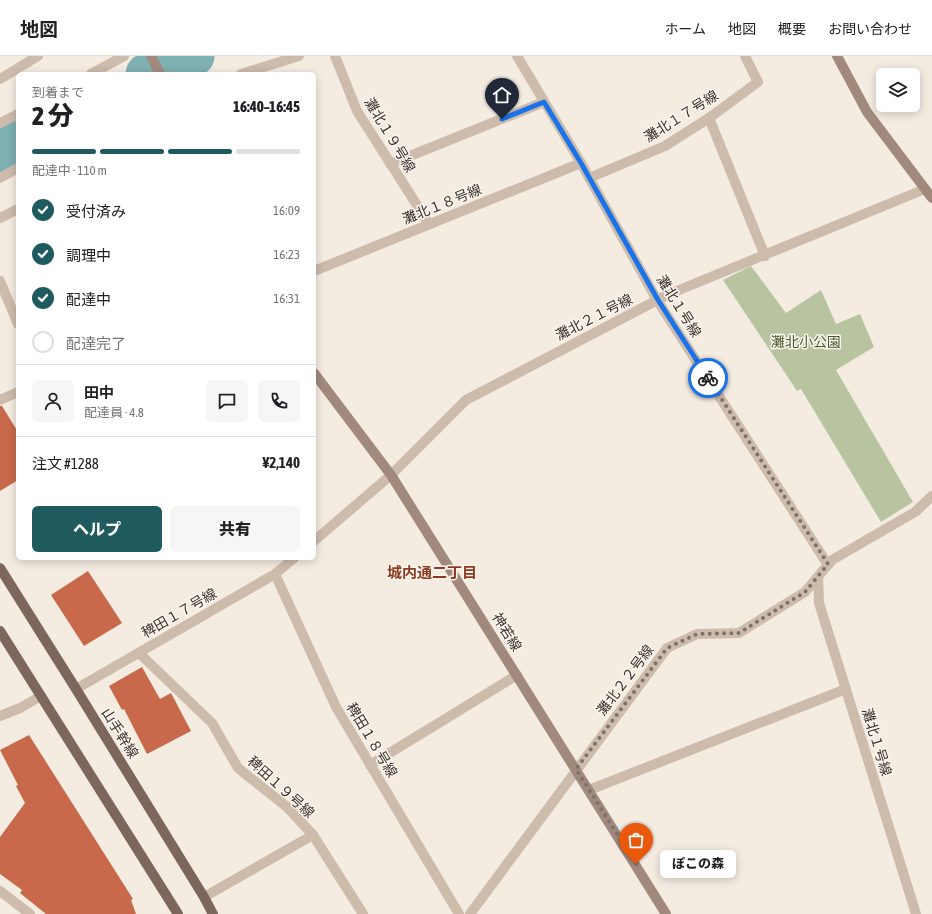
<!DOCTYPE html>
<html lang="ja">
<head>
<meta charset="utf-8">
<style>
  :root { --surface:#fff; --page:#f6f6f6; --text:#202124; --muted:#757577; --line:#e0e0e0; --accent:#1f5a5e }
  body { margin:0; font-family:"Asap Condensed","Noto Sans JP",sans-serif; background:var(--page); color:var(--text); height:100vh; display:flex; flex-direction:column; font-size:15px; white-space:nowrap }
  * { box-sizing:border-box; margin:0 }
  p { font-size:13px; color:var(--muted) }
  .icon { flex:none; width:22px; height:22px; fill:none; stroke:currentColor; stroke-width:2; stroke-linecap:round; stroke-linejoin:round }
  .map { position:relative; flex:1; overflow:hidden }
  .details { position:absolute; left:16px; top:16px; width:300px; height:488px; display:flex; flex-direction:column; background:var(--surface); border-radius:6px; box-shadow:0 2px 10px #0003 }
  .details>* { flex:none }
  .tools { position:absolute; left:876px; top:12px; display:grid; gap:8px }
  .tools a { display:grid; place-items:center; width:44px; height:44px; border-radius:6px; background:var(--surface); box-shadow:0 2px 10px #0003; font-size:20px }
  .pin { position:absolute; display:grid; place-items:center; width:34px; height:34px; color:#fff; margin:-41px -17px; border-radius:50% 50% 50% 0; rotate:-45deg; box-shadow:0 0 4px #0007 }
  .pin .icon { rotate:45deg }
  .courier { position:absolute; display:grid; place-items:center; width:40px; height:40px; margin:-20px; border:3px solid #1a73e8; border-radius:50%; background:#fff; color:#222; box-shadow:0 1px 5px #0007 }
  .bubble { position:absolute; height:28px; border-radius:6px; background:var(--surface); box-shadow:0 2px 10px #0003; font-size:13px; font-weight:800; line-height:28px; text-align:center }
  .headline em { font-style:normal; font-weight:800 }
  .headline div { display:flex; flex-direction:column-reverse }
  .headline { display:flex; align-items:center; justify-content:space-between; height:68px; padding:0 16px }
  h1 { font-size:26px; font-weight:800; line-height:30px }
  .bar { display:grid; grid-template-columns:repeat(4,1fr); gap:6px 4px; align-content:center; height:48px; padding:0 16px }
  .bar i { height:5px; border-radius:3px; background:var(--line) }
  .bar .selected { background:var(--accent) }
  .bar p { grid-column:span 4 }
  .line { display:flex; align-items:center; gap:10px; padding:0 16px; border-top:1px solid var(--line) }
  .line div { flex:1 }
  .round { display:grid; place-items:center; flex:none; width:42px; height:42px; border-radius:6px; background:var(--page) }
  ol { padding:0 16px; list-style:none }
  li { display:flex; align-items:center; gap:12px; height:44px }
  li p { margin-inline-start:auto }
  li .icon { padding:4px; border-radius:50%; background:var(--accent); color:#fff; stroke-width:4 }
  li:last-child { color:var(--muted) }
  li i { width:22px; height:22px; border:2px solid var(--line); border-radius:50% }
  .action { display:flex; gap:8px; margin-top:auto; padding:8px 16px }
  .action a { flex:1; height:46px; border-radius:6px; background:var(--accent); color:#fff; font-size:16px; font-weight:800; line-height:46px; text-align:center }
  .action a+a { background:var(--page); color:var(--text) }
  header { display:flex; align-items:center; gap:24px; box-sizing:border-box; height:56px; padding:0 20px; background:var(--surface); border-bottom:1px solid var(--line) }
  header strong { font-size:19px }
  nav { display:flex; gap:22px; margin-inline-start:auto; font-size:14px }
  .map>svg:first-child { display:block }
  .green { fill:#b8c4a0 }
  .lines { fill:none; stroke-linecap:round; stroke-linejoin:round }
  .river { stroke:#7fb0b2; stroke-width:41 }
  .building { fill:#c8694b }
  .lane { stroke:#cdbbac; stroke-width:10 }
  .street { stroke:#cdbbac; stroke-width:10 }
  .secondary { stroke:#a18a7d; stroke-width:10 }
  .primary { stroke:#7d675c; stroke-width:10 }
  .done { stroke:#7c716b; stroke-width:4; stroke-dasharray:0 7.2 }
  .route { stroke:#1a73e8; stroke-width:5 }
  .labels { text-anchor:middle; stroke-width:3; stroke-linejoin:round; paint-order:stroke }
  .street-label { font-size:14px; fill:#3b302b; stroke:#fbf5ee }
  .park-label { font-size:14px; fill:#4a5a2e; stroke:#fbf5ee }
  .neighbourhood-label { font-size:15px; font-weight:bold; fill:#8c3b22; stroke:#fbf5ee }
</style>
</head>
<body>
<header>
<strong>地図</strong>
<nav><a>ホーム</a><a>地図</a><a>概要</a><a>お問い合わせ</a></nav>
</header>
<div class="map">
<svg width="932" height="858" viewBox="0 0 932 858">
  <rect width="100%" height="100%" fill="#f4ebe1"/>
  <!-- green -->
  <path class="green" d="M751 210 786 257 821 234 836 268 860 258 874 291 836 314 913 446 881 466 801 333 797 335 723 224Z"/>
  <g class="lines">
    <!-- river -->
    <g class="river">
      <path d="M146 18 194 0"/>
      <path d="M0 96 18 85"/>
    </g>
  </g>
  <!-- building -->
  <g class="building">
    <path d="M0 350H2L18 376V424L0 435Z"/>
    <path d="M88 515 122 567 84 590 51 539Z"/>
    <path d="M142 611 160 643 171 637 191 675 147 698 124 653 122 654 109 630Z"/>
    <path d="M29 679 133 843 131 844 136 858H46L20 837 22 834 0 818V781L25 747 16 730 18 729 0 694Z"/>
  </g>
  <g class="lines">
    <!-- lane -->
    <g class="lane">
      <path d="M335 0 357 55 429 168"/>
      <path d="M0 23 38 0"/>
      <path d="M390 108 544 46"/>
      <path d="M139 597 212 667 238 712 287 751 313 779 363 858"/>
      <path d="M0 660 20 652 41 640"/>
    </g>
    <!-- street -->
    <g class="street">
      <path d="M517 0 581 107 657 244 828 509"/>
      <path d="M91 18 124 0"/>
      <path d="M241 18 299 0"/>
      <path d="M709 62 765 200"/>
      <path d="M0 67 18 58"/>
      <path d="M0 122 18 112"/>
      <path d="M589 122 665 90 709 62 758 26 745 0"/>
      <path d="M0 162 18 153"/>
      <path d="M314 215 581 107"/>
      <path d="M0 225 18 268"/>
      <path d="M0 344 18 336"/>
      <path d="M314 485 391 419 466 344 667 239 925 133"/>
      <path d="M275 518 336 651 459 858"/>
      <path d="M818 521 819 547 916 858"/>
      <path d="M76 633 275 518 294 502"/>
      <path d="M370 709 517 619"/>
      <path d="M589 734 846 633"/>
      <path d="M0 835 30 858"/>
      <path d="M204 841 313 779"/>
      <path d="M470 858 667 592 697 578 739 577 805 536 832 504 915 456 932 440"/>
    </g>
    <!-- secondary -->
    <g class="secondary">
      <path d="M151 0 160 18"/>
      <path d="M837 0 867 56 932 142"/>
      <path d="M314 317 391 419 666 858"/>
    </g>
    <!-- primary -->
    <g class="primary">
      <path d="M0 512 76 633 204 841 213 858"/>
      <path d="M0 575 178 858"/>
    </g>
  </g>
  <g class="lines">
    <!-- done -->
    <path class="done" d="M636 808 576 713 667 592 697 578 739 577 805 536 828 508 708 322"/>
    <!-- route -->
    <path class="route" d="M502 63 544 46 581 107 658 244 708 322"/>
  </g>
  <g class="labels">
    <!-- street labels -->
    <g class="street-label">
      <text transform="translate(681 60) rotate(-32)" y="5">灘北１７号線</text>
      <text transform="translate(390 79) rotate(59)" y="5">灘北１９号線</text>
      <text transform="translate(442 148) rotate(-22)" y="5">灘北１８号線</text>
      <text transform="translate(679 250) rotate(58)" y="5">灘北１号線</text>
      <text transform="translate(594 261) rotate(-27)" y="5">灘北２１号線</text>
      <text transform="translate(179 557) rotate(-30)" y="5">稗田１７号線</text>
      <text transform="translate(507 576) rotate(58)" y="5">神若線</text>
      <text transform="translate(625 624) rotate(-53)" y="5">灘北２２号線</text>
      <text transform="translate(120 677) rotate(58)" y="5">山手幹線</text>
      <text transform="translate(372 684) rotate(59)" y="5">稗田１８号線</text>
      <text transform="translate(877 686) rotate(73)" y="5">灘北１号線</text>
      <text transform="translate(281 731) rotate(42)" y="5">稗田１９号線</text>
    </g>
    <!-- park labels -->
    <g class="park-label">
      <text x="806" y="291">灘北小公園</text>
    </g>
    <!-- neighbourhood labels -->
    <g class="neighbourhood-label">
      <text x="432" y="522">城内通二丁目</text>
    </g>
  </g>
</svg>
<div class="tools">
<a><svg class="icon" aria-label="layers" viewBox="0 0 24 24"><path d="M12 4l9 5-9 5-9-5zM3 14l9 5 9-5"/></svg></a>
</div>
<div class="pin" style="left:636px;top:808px;background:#ea580c"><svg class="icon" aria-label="bag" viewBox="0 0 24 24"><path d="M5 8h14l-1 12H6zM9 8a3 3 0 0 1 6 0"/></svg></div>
<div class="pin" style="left:502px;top:63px;background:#1f2937"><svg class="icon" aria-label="home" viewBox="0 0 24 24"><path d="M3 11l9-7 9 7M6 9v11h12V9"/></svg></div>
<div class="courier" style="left:708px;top:322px"><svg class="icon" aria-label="bike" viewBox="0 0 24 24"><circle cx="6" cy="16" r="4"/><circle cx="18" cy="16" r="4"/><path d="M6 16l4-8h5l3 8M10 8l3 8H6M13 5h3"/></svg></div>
<div class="bubble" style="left:660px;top:794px;width:76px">ぽこの森</div>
<section class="details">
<div class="headline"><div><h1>2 分</h1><p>到着まで</p></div><em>16:40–16:45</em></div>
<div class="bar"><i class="selected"></i><i class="selected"></i><i class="selected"></i><i></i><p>配達中 · 110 m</p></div>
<ol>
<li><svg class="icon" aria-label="check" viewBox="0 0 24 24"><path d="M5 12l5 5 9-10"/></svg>受付済み<p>16:09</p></li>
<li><svg class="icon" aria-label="check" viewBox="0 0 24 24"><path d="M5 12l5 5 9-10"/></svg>調理中<p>16:23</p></li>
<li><svg class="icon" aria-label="check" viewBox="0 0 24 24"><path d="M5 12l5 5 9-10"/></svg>配達中<p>16:31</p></li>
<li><i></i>配達完了</li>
</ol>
<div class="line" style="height:72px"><a class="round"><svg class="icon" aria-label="person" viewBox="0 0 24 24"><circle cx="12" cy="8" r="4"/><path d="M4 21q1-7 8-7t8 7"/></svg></a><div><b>田中</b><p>配達員 · 4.8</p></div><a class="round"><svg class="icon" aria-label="chat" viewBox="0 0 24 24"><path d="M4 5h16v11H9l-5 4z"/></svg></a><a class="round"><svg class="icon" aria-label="phone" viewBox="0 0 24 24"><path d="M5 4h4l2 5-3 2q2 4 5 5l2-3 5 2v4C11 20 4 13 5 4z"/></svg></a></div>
<div class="line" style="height:52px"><div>注文 #1288</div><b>¥2,140</b></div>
<div class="action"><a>ヘルプ</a><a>共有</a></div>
</section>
</div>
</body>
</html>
